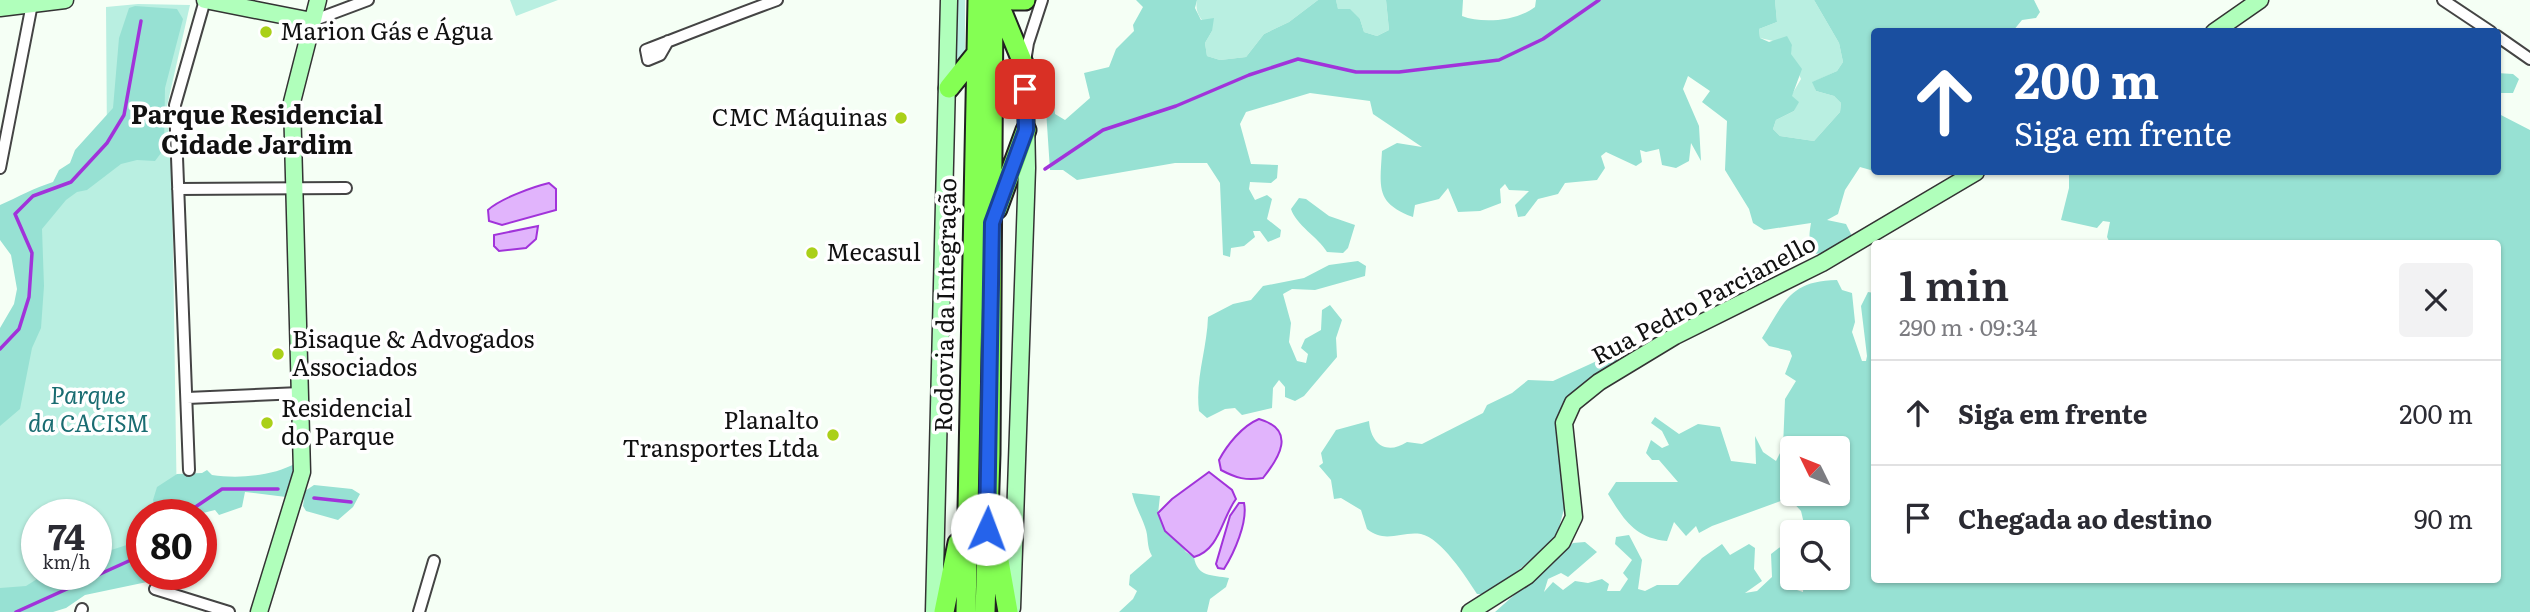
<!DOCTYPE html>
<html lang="pt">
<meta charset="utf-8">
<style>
body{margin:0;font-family:Literata,serif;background:#f2f2f3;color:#2b2b33;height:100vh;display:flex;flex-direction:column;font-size:26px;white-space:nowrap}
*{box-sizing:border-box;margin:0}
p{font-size:23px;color:#7c7c81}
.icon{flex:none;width:38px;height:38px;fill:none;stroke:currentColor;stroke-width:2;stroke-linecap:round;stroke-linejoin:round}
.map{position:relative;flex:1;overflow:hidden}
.details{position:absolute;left:1871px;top:240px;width:630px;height:343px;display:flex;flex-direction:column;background:#fff;border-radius:7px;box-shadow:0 2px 5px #0004}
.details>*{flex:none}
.banner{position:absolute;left:1871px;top:28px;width:630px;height:147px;border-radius:7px;box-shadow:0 2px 5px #0004;background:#1a4fa0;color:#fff;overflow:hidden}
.needle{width:46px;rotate:313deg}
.tools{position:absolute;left:1780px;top:436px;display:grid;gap:14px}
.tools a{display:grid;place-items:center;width:70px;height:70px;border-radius:7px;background:#fff;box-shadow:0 2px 5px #0004;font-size:35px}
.speed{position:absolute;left:21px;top:499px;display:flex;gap:14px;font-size:35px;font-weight:700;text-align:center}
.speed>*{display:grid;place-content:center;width:91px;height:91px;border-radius:50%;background:#fff;box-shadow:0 2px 5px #0004;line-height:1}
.speed small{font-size:18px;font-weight:400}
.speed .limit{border:10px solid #d22;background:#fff;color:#111}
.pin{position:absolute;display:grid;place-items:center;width:60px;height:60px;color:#fff;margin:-30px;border-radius:14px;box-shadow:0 4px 10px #0006}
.me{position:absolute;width:77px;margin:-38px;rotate:2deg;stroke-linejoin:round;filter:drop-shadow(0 0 5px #0008)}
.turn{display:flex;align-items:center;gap:24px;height:147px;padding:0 28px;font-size:32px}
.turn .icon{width:91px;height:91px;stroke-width:2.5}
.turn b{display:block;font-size:49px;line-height:60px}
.round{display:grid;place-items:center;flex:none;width:74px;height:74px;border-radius:7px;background:#f2f2f3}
.head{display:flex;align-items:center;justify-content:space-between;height:119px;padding:0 28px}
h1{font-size:42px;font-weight:600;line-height:52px}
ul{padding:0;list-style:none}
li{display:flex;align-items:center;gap:21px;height:105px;padding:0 28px;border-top:2px solid #e1e1e2}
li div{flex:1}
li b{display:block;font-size:26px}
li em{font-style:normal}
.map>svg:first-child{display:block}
.green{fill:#b9efe1;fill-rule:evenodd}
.forest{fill:#97e1d3;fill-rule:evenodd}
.water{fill:#e1b4fc;stroke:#a133da;stroke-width:2}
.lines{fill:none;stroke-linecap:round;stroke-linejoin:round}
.stream{stroke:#a133da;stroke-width:3.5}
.street-casing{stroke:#444;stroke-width:14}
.secondary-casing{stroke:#333;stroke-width:19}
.highway-casing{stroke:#222;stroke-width:23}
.street{stroke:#fff;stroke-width:10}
.secondary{stroke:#b0ffbb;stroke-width:16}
.highway{stroke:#84ff53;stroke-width:19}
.route-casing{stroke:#184099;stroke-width:18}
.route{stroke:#2563eb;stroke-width:12}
.poi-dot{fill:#aad019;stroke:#fff;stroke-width:2.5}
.labels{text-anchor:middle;stroke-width:7;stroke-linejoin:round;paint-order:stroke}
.poi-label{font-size:24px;fill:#111;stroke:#fff;text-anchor:start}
.street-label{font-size:24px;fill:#111;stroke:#fff}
.park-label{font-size:24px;font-style:italic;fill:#196c71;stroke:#fff}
.neighbourhood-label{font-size:26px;font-weight:bold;fill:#111;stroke:#fff}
</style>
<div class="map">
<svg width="2530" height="612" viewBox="0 0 2530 612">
<rect width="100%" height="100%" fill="#f5fff5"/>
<path class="green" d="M 510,0 L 558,0 L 516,16 Z
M 957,0 L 965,0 L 965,55 L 956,69 Z
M 1197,0 L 1318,0 L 1289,22 L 1264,34 L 1246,57 L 1220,60 L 1207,56 L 1205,43 L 1212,31 C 1203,22 1194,14 1197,0 Z
M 1336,0 L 1386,0 L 1389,30 L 1377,36 L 1364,32 L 1360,19 L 1338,10 Z
M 1775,0 L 1814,0 L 1839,43 L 1843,62 L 1837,71 L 1813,82 L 1816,91 L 1834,96 L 1841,103 L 1840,112 L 1814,141 L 1780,136 L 1773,129 L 1776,120 L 1794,111 L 1798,102 L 1791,96 L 1801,79 L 1790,54 L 1792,45 L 1760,38 L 1759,29 L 1777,22 Z
M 138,4 L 190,5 L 167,106 L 172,181 L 177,514 L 142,514 L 142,555 L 85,582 L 0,612 L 0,349 L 19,329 L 15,214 L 71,182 L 107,143 L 106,7 ZM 37,514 L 96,514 L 96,574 L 37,574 Z"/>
<path class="forest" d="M 1136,0 L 1197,0 L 1195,8 L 1201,20 L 1214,18 L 1212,31 L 1205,43 L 1207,56 L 1220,60 L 1246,57 L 1264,34 L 1289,22 L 1318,0 L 1336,0 L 1338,9 L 1350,9 L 1360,19 L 1364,32 L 1377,36 L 1389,30 L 1386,0 L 1463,0 L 1462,16 C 1482,24 1517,21 1535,7 L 1536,0 L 1775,0 L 1777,22 L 1759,29 L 1760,38 L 1769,42 L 1787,36 L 1792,45 L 1791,54 L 1802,69 L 1792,96 L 1799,102 L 1794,111 L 1776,120 L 1773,129 L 1780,136 L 1814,141 L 1840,112 L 1841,103 L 1834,96 L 1816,91 L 1812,82 L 1837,71 L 1843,62 L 1839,43 L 1814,0 L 2034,0 L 2040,12 L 2036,18 L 2022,20 L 2013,31 L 1874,32 L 1874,171 L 1860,167 L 1845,190 L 1838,214 L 1827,220 L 1846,224 L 1852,236 L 1829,252 L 1815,254 C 1808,243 1809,235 1811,223 L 1764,230 L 1753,223 L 1749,209 L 1725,170 L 1727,121 L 1702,102 L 1710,91 L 1688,76 L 1683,89 L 1699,126 L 1701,161 L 1691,143 L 1689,161 L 1676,168 L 1662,165 L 1659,149 L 1646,152 L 1640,150 L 1642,162 L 1636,166 L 1606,152 L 1601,156 L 1605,168 L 1597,180 L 1565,183 L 1558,194 L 1538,199 L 1525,216 L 1518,217 L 1515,205 L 1529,191 L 1509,190 L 1505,184 L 1500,189 L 1501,203 L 1480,211 L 1458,212 L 1448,188 L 1439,199 L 1415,205 L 1413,217 C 1375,203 1380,187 1382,151 L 1397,143 L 1422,147 L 1373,114 L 1370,101 L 1310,93 L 1246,112 L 1240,124 L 1251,164 L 1278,165 L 1277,178 L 1271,183 L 1250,182 L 1249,189 L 1255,200 L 1267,195 L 1272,199 L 1267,219 L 1281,230 L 1280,237 L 1268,242 L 1260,231 L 1253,231 L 1255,237 L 1244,246 L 1231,248 L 1230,257 L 1223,255 L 1220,183 L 1207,163 L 1175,163 L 1077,180 L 1063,170 L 1050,170 L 1045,95 L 1052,80 L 1055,114 L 1065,120 L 1090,98 L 1084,73 L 1109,67 L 1116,49 L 1134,31 L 1133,25 L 1143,7 Z
M 135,6 L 177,9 L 183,19 L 165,88 L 164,149 L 155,161 L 137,160 L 121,164 L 87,190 L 77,192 L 66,200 L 42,229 L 44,286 L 41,328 L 32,348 L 20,409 L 0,426 L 0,328 L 14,304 L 17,289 L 11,255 L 0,240 L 0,205 C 18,197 34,188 53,182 L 59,170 L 70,163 L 75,150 L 113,108 L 119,38 L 129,8 Z
M 2497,73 L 2513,74 L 2519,79 L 2513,93 L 2497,93 Z
M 2497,113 L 2530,130 L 2530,612 L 1495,612 L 1573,543 L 1585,542 L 1597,552 L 1568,577 L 1561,573 L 1548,579 L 1544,592 L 1553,582 L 1563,590 L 1575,581 L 1588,583 L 1602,579 L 1609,584 L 1607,591 L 1620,591 L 1628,579 L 1623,573 L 1632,560 L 1615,544 L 1616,537 L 1629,535 L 1642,560 L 1638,589 L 1645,591 L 1657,585 L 1678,585 L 1702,558 L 1722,544 L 1730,555 L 1749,544 L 1755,548 L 1754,569 L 1762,581 L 1745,593 L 1757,591 L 1772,577 L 1771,554 L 1788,541 L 1792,544 L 1794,589 L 1803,592 L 1804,578 L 1838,578 L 1838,545 L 1846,549 C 1846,527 1822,529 1806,532 L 1801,511 L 1789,498 L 1712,526 L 1699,533 L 1696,526 L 1686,536 L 1674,522 L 1667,541 C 1635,538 1624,520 1608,494 L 1616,482 L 1678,482 L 1659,460 L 1652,460 L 1646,453 L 1651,440 L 1662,448 L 1669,445 L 1662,431 L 1651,423 L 1655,417 L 1679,434 L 1698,424 L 1720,427 L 1731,461 L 1756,464 L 1755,436 L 1763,452 L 1776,461 L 1783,447 L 1785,399 L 1796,381 L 1785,374 L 1792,356 L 1790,351 L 1769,346 L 1762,338 C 1785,301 1790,281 1837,280 L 1842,290 L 1852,293 L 1855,322 L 1852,332 L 1862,361 L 1866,361 L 1867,356 L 1861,306 L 1868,292 L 1874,293 L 1874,579 L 2497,579 L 2497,243 L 2110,243 L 2107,237 L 2110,222 L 2103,221 L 2097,228 L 2061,220 L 2069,188 L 2069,172 L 2497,172 ZM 1792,448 L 1838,448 L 1838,494 L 1792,494 Z
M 1299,198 L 1306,199 L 1329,216 L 1355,225 L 1348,248 L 1343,253 L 1327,252 C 1318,237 1296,225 1291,209 Z
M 1358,261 L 1366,266 L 1365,276 L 1315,290 L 1292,289 L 1283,294 L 1291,323 L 1289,342 L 1297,361 L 1306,363 L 1308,354 L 1301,348 L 1305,339 L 1321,330 L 1322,310 L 1330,305 L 1342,320 L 1336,338 L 1337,357 L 1304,396 L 1295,401 L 1285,397 L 1285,387 L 1279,380 L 1273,388 L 1272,408 L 1242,415 L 1235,408 L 1225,409 L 1207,418 L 1199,411 C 1195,379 1207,349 1208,317 L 1233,304 L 1251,300 L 1263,286 L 1304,278 L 1329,265 Z
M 1610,355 L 1618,360 L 1567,398 L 1559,422 L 1567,498 L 1556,539 L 1509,578 L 1482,594 L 1477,594 C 1466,577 1441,538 1421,534 C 1401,531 1385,544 1367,529 L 1361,510 L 1341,498 L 1334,499 L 1331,480 L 1319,466 L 1323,463 L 1321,453 L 1336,430 L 1369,421 C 1371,445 1387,455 1407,442 L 1422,444 L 1483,413 L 1487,405 L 1512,393 L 1528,380 L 1553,381 Z
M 296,463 L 297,469 L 286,497 L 245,492 L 242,507 L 219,515 L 215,510 L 199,514 L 157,514 L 153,500 L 157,487 L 177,474 L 202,473 L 207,470 L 212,475 C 239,479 273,476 296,463 Z
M 314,485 L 352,489 L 360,494 L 353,507 L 338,520 L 306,511 L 303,506 L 305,491 Z
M 1132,493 L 1160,496 L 1158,514 L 1186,552 L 1194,557 C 1197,577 1212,575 1229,578 L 1226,587 L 1210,599 L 1207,612 L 1119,612 L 1133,599 L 1137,591 L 1129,585 L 1130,575 L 1152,556 C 1146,546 1149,537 1145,527 C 1141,515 1135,506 1132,493 Z
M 142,540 L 142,574 L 159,574 L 147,582 L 85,595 L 66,608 L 53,612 L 0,612 L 0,588 L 26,586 L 45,574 L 96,574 L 96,555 Z"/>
<path class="water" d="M 549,183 L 556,189 L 556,210 L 502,225 L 489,221 L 488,210 C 500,199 532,187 549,183 Z
M 538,226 L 536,239 L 526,248 L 499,251 L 494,246 L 494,235 Z
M 1259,419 C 1297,430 1279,458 1263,478 C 1246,481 1236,478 1221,470 L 1219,460 C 1227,445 1242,426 1259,419 Z
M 1209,472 L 1232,490 L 1236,499 C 1222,517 1220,550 1194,557 L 1165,531 L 1158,513 L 1172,499 Z
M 1239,503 L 1244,503 C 1248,522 1234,553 1224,569 L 1218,568 L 1216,564 L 1230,516 Z"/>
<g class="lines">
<path class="stream" d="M 1045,169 L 1103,130 L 1176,106 L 1249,75 L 1298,59 L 1356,72 L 1399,72 L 1499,60 L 1543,39 L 1599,0
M 0,349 L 19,329 L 29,297 L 32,253 L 15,214 L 33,196 L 71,182 L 107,143 L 124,115 L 141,21
M 314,498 L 351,502
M 185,514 L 222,489 L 278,489
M 16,612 L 142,555"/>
<g class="street-casing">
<path id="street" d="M 2443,0 L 2491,32
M 312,21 L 368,0
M 2497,36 L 2530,59
M 668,41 L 660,55 L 648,60 L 646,50 C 690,33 733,16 777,0
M 1025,62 L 1028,43 L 1042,0
M 0,168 L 32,4
M 178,189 L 346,188
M 187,398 L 300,393
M 189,470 L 175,105 L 205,0
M 155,589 L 229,612
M 81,612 L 82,609
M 419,612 L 434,561"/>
</g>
<g class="secondary-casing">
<path id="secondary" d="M 205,0 L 312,21
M 0,8 L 65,0
M 2214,32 L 2260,0
M 1012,608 L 1027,168 L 1025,68
M 259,612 L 302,472 L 292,102 L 318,0
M 934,612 L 949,0
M 1470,612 L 1527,576 L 1562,542 L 1574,517 L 1564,423 L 1573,403 L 1599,382 L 1675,336 L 1822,263 L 1976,172"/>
</g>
<g class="highway-casing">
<path id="highway" d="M 997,0 L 1025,68
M 1013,0 L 1025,0
M 949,88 L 978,52
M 997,209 L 1026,130
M 996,544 L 1008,612
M 944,612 L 958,543
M 966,612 L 978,0
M 985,612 L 990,454 L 993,0"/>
</g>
<use href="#street" class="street"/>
<use href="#secondary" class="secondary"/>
<use href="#highway" class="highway"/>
</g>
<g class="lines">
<g class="route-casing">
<path id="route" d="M 987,529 L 992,223 L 1026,130 L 1025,89"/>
</g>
<use href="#route" class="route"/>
</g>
<g class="poi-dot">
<circle cx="266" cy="32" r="7"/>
<circle cx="901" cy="118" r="7"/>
<circle cx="812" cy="253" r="7"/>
<circle cx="278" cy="354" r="7"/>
<circle cx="267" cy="423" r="7"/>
<circle cx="833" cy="435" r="7"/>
</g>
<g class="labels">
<g class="poi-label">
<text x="280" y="40">Marion Gás e Água</text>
<text x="887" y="126" text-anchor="end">CMC Máquinas</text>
<text x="826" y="261">Mecasul</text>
<text x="292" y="348">Bisaque &amp; Advogados<tspan x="292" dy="28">Associados</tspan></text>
<text x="281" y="417">Residencial<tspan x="281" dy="28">do Parque</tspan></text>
<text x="819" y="429" text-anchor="end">Planalto<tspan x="819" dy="28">Transportes Ltda</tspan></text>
</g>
<g class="street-label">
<text transform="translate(1704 300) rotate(-28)" y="8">Rua Pedro Parcianello</text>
<text transform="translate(946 305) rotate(-89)" y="8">Rodovia da Integração</text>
</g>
<g class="park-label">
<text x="88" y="404">Parque<tspan x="88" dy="28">da CACISM</tspan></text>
</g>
<g class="neighbourhood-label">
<text x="257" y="124">Parque Residencial<tspan x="257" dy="30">Cidade Jardim</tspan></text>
</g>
</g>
</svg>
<div class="tools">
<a><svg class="needle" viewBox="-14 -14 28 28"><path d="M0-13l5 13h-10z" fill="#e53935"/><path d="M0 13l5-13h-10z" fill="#7c7c81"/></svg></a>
<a><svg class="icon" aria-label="search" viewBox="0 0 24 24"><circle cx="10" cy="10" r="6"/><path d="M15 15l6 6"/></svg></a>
</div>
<div class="speed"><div>74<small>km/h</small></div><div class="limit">80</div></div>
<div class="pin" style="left:1025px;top:89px;background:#d93025"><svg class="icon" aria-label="arrive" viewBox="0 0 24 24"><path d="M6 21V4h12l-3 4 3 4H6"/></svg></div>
<svg class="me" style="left:987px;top:529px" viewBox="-20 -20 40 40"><circle r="19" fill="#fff"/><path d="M0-13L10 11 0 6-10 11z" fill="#2563eb"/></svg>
<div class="banner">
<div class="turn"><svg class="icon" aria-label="ahead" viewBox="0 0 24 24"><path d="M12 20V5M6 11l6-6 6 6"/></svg><div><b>200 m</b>Siga em frente</div></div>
</div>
<section class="details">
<div class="head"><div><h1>1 min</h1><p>290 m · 09:34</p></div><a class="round"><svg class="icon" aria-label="close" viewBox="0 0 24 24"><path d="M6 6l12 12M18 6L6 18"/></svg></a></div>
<ul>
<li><svg class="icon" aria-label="ahead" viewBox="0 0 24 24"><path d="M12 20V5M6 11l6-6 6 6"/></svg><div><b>Siga em frente</b></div><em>200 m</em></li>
<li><svg class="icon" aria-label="arrive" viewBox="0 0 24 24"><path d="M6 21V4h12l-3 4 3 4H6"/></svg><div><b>Chegada ao destino</b></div><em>90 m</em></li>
</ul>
</section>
</div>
